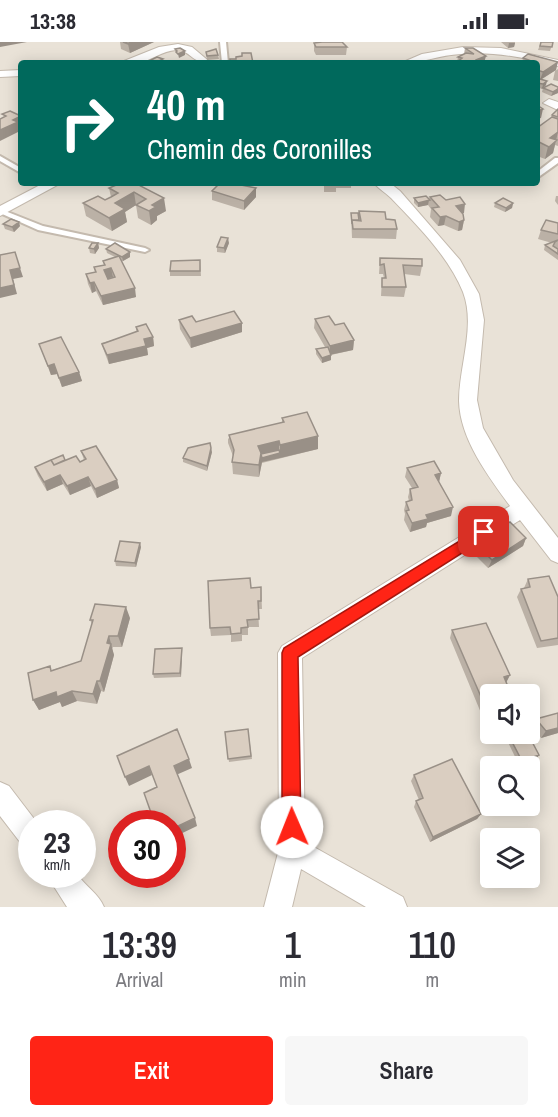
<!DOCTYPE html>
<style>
body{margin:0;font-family:"Archivo Narrow",sans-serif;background:#f7f7f7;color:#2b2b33;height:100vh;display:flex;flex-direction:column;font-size:22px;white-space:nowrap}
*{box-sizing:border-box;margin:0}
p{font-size:20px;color:#7c7c81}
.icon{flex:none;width:33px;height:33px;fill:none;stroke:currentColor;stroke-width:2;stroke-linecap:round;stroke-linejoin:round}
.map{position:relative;height:865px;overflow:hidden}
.details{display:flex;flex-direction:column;background:#fff;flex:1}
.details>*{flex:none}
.banner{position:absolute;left:18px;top:18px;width:522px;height:126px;border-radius:6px;box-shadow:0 3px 15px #0003;background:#00695c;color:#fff;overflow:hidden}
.tools{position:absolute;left:480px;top:642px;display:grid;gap:12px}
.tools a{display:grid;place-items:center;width:60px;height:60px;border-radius:6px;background:#fff;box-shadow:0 3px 15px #0003;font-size:30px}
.speed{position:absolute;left:18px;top:768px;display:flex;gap:12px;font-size:30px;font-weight:700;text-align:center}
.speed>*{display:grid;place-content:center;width:78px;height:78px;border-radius:50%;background:#fff;box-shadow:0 3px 15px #0003;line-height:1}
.speed small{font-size:15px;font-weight:400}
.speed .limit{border:9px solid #d22;background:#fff;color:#111}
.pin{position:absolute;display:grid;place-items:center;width:51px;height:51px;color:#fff;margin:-26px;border-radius:12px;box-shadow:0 3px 9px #0006}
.me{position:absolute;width:66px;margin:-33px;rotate:359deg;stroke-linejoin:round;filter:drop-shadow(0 0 4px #0008)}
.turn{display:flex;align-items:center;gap:21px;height:126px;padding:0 30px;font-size:27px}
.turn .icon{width:78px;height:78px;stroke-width:2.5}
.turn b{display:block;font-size:42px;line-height:51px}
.eta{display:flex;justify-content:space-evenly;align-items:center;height:102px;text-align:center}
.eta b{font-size:36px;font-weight:600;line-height:42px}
.primary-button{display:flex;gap:12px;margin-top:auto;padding:12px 30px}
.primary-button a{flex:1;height:69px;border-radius:6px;background:#ff2416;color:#fff;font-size:24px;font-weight:600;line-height:69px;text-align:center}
.primary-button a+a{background:#f7f7f7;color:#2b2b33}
.status{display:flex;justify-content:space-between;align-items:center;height:42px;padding:0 30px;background:#fff;direction:ltr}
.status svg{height:16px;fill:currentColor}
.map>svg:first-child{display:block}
.residential{fill:#e9e2d7;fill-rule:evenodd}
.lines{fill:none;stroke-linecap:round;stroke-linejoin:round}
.lane-casing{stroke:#c4baae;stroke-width:4}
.street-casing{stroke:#c4baae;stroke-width:2}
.lane{fill:#fff;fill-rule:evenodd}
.street{fill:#fff;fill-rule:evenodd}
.wall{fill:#bbb1a6}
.shaded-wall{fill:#999087}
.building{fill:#dacec1;stroke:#999087;stroke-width:1.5;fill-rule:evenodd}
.route{fill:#ff2416;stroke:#a6170e;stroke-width:1.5}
</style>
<div class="status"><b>13:38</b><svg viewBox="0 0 49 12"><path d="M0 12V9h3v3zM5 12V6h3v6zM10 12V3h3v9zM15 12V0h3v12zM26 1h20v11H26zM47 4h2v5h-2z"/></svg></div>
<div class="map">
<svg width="558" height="865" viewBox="0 0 558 865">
<rect width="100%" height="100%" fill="#f5f0e9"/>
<path class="residential" d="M 0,0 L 558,0 L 558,865 L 0,865 ZM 21,21 L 537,21 L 537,141 L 21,141 ZM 490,652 L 530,652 L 530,692 L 490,692 ZM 490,724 L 530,724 L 530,764 L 490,764 ZM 32,782 L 82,782 L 82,832 L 32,832 ZM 122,782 L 172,782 L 172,832 L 122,832 ZM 490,796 L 530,796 L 530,836 L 490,836 Z"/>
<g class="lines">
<g class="lane-casing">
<path id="lane" d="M 220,0 L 226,0 L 228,21 L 222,21 Z
M 0,114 L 21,126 L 21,131 L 0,119 Z
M 555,116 L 558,116 L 558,121 L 537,136 L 537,130 Z
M 0,167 L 43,184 L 145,206 L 149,208 L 145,210 L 38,188 L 0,171 Z"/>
</g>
<g class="street-casing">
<path id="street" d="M 178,2 L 192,5 L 211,21 C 190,21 191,8 176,8 C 162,9 152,18 139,21 C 133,22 126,21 119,21 L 159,5 Z
M 463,5 L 501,6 L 558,18 L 558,24 C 526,16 494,9 461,12 C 440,13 422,21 401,21 L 422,12 Z
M 21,28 L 21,34 L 0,35 L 0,29 Z
M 549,57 L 558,60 L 558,68 L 543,61 Z
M 44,141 L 61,141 L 0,174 L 0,164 Z
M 374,141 L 390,141 L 400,149 L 460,218 L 479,252 L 484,278 L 477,358 L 483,386 L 513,438 L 558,496 L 558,521 L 551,518 L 520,478 L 302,616 L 305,800 L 403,855 L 407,865 L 366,865 L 301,827 L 292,865 L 264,865 L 279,807 L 278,611 L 282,604 L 510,464 C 488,434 460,397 459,359 C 459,324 476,284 463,250 C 449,215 417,183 391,156 C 386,151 379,147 374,141 Z
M 0,740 L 9,744 L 38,782 L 32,782 L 32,808 L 23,804 L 0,774 Z
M 46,832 L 77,832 C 86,845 99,852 104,865 L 67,865 Z"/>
</g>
<use href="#lane" class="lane"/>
<use href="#street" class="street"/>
</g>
<path class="wall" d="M 120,0 L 154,0 L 130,11 L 121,7 Z
M 320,0 L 342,0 L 347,5 L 346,13 L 316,13 L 314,9 L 314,1 Z
M 501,0 L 515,0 L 515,1 L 514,5 L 508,6 Z
M 541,0 L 553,0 L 550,9 L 538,8 Z
M 465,6 L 473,6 L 484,21 L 457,20 L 458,15 L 464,12 Z
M 206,10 L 218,13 L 219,17 L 207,18 Z
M 523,16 L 556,28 L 542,37 L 546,43 L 544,45 L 558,45 L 558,51 L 551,54 L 542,50 L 543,46 L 542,47 L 537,45 L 537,39 L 539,38 L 537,37 L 537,21 L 522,21 Z
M 558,27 L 558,39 L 553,38 L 555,29 Z
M 558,67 L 558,104 L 555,103 L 553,111 L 545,117 L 537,114 L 537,86 L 551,76 L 552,73 Z
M 121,141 L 166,169 L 157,174 L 157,178 L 151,183 L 138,176 L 136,163 L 125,170 L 127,180 L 112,189 L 86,174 L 83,161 L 105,158 L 111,155 L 109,146 Z
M 314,141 L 351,141 L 351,146 L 336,146 L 336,150 L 324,150 L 324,142 L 314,142 Z
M 212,149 L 256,155 L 244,168 L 212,158 Z
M 556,154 L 558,154 L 558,163 L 555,159 Z
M 430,155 L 446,158 L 464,171 L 462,171 L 464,178 L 462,188 L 458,189 L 444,183 L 438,184 L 430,175 L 431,167 L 428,163 L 418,165 L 414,161 L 414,156 L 429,157 Z
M 495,161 L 513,161 L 512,166 L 505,170 L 494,165 Z
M 359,169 L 386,177 L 397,187 L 396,197 L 352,196 L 351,171 L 358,174 Z
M 558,181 L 558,218 L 544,208 L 545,203 L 552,201 L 538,197 L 541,188 Z
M 3,182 L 20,184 L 14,190 L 5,187 Z
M 98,201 L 99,206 L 95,212 L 90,211 L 89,206 Z
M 229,201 L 225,211 L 217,210 L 217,205 Z
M 106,207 L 130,210 L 130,215 L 123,219 L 122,219 L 136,255 L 103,263 L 96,249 L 92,251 L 88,242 L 86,232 L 95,230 L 94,225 L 104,223 L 103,219 L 115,215 L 107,211 Z
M 380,216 L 422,224 L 420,234 L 404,232 L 406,245 L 404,255 L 381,254 L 382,236 L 384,236 L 383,232 L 379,232 Z
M 200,218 L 201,234 L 170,234 L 170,229 Z
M 315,277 L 335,283 L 354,298 L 353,308 L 331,313 L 331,318 L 322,321 L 316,312 L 316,307 L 325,305 L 314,286 Z
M 179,278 L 196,280 L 242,281 L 242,290 L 191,306 L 180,287 Z
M 136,285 L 153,295 L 154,304 L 147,306 L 148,313 L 109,322 L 101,301 L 113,298 L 136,290 Z
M 39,302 L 79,330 L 82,339 L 62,345 L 57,332 L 51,333 Z
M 282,376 L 318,407 L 262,421 L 259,435 L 233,432 L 232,420 L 233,414 L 228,401 L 228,397 L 229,396 L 229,393 L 282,381 Z
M 81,409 L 117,438 L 119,446 L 97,456 L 91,444 L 70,453 L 63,442 L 47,449 L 38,434 L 34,425 L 80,420 L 84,418 Z
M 212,410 L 207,429 L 183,420 L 183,416 Z
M 407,426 L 441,431 L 439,440 L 451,474 L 427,481 L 426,485 L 410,490 L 404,478 L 405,472 L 404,468 L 406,460 L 409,459 L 408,455 L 410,447 L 412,446 L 405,435 Z
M 526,496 L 523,504 L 488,526 L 472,510 L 475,501 Z
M 141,505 L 136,525 L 116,524 L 115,519 Z
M 528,537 L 558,555 L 558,603 L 537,606 L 517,555 L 521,547 L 524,546 Z
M 261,545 L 262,567 L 258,567 L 259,585 L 248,585 L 248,593 L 242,593 L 242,599 L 231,600 L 231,593 L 211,594 L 210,586 L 251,546 Z
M 130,576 L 122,605 L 113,605 L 112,607 L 114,613 L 104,650 L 101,649 L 97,662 L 77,659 L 62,665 L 60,660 L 39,668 L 33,658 L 52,628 L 81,619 L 92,582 L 90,578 Z
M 452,588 L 510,633 L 490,669 L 481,671 L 450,596 Z
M 182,610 L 181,635 L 154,636 L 153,632 Z
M 558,671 L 558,691 L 541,696 L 532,684 L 536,677 Z
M 248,687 L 252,717 L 229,720 L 225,690 Z
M 504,692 L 528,692 L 537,716 L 519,723 Z
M 414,733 L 481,772 L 477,777 L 430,800 L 414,765 L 416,759 L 419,758 L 411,739 Z"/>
<path class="shaded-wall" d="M 0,0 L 27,0 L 0,5 Z
M 134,0 L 154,0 L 130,11 L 128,2 Z
M 509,1 L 515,1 L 514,5 L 508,6 Z
M 185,9 L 185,13 L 179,16 L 178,12 Z
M 486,14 L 484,21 L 473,21 L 476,18 Z
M 558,20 L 556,28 L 540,38 L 543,30 Z
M 547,39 L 546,43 L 542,47 L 543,42 Z
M 558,47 L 558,51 L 551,54 L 553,50 Z
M 543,67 L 541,76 L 537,77 L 537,69 Z
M 21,74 L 21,84 L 19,85 L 20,89 L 0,99 L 0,88 L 13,78 Z
M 558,90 L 553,111 L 545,117 L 550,96 Z
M 256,146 L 256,155 L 244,168 L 244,159 Z
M 134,150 L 136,163 L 125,170 L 127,180 L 112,189 L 109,176 L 115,161 Z
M 164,156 L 166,169 L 157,174 L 157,178 L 151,183 L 149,169 L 152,163 Z
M 429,158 L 428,163 L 418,165 L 418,161 Z
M 513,161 L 512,166 L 505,170 L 506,166 Z
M 465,162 L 464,171 L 454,173 L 456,164 Z
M 446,174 L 444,183 L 438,184 L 440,175 Z
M 464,178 L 462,188 L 458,189 L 459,180 Z
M 19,180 L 20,184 L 14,190 L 12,185 Z
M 228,196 L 229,201 L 225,211 L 224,206 Z
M 98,201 L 99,206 L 95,212 L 94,207 Z
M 130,210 L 130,215 L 123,219 L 122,215 Z
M 20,226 L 23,235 L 13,237 L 17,252 L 0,256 L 0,246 L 10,228 Z
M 111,226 L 113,235 L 106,237 L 104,228 Z
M 94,240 L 96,249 L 92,251 L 90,241 Z
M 135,246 L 136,255 L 103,263 L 101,254 Z
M 242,281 L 242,290 L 191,306 L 190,296 Z
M 153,295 L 154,304 L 147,306 L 148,313 L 109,322 L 107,313 L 144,297 Z
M 354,298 L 353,308 L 329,313 L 330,304 Z
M 331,313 L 331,318 L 322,321 L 322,316 Z
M 54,322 L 57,332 L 51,333 L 48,324 Z
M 79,330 L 82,339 L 62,345 L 59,336 Z
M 318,394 L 318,407 L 280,416 L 280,403 Z
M 279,399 L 279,412 L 280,411 L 280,416 L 262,420 L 259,435 L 258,404 Z
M 211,406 L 212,410 L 207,429 L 207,424 Z
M 441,431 L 439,440 L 435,433 Z
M 60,433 L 63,442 L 47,449 L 44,440 Z
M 88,435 L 91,444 L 70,453 L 67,444 Z
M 117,438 L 119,446 L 97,456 L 95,447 Z
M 453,465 L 451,474 L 427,481 L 426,485 L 410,490 L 412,481 L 426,473 Z
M 526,496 L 523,504 L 488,526 L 492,518 Z
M 140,501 L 141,505 L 136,525 L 135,521 Z
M 126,565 L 130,576 L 122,605 L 118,594 Z
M 109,594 L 114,613 L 104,650 L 100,639 L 107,601 Z
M 182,606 L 182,610 L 181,635 L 180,631 Z
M 510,633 L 506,641 L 504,635 Z
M 97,639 L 101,649 L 97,662 L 93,652 Z
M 72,649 L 77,659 L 62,665 L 60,660 L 39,668 L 33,658 L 56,650 Z
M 490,663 L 490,669 L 481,671 L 485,664 Z
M 558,686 L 558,691 L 541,696 L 546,689 Z
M 539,713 L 537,716 L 519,723 L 522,719 Z
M 189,717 L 192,726 L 176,733 L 174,724 Z
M 149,724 L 152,733 L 129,744 L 125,735 Z
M 481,772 L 477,777 L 430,800 L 433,795 Z
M 195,776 L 197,784 L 172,796 L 172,787 Z"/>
<path class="building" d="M 123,0 L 134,0 L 128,2 Z
M 322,0 L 342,0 L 347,5 L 316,5 L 314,1 Z
M 541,0 L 553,0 L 552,5 L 540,4 Z
M 180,6 L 185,9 L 178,12 L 176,10 L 177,9 L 175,7 Z
M 465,6 L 473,6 L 486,14 L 476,18 L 473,21 L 456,21 L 462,16 L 458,15 L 466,11 L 474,12 Z
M 216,7 L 218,13 L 207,14 L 206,10 Z
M 242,11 L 251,11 L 253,21 L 230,21 L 230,17 L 236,17 L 236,15 L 242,14 Z
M 528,12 L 558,20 L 543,30 L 537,28 L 537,21 L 523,16 Z
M 157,15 L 163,17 L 155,21 L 145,21 Z
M 102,19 L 108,21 L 96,21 Z
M 540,37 L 547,39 L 543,42 L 537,41 L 537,39 Z
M 551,42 L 558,45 L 558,47 L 553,50 L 543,46 Z
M 537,63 L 543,67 L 537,69 Z
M 558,67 L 558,75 L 552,73 Z
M 10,69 L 21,74 L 13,78 L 18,80 L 0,88 L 0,77 L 6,74 L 2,72 Z
M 552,75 L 558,77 L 558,90 L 550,96 L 557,98 L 549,105 L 539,100 L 537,102 L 537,86 Z
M 121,141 L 129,141 L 132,143 L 135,141 L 164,156 L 152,163 L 156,165 L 149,169 L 136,163 L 146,157 L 134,150 L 115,161 L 125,167 L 109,176 L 83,161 L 98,154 L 105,158 L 111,155 L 118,151 L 109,146 Z
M 220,141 L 231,141 L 256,146 L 244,159 L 212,149 Z
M 440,153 L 446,158 L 460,155 L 465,162 L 456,164 L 463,172 L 464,178 L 459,180 L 446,174 L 440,175 L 432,166 L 439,165 L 430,155 Z
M 426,154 L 430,158 L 418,161 L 414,156 Z
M 503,156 L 513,161 L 506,166 L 495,161 Z
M 359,169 L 385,170 L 386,177 L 395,178 L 397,187 L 353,187 L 352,178 L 361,179 Z
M 351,171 L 358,171 L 359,178 L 352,178 L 352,182 Z
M 11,177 L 19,180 L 12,185 L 3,182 Z
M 546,178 L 558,181 L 558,192 L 541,188 Z
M 221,195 L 228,196 L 224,206 L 217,205 Z
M 558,198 L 555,200 L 553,204 L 558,207 L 558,212 L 545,203 Z
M 92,201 L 98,201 L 94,207 L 89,206 Z
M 115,201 L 130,210 L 122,215 L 106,207 Z
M 15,210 L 20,226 L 10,228 L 14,243 L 0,246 L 0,213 Z
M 119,214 L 135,246 L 101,254 L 94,240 L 90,241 L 86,232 L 96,230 L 94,225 L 105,223 L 103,219 ZM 111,226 L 115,235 L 108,237 L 104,228 Z
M 380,216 L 422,217 L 422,224 L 403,223 L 406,245 L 382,245 L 382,236 L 386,236 L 384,222 L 380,223 Z
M 200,218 L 200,229 L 170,229 L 171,219 Z
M 234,269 L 242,281 L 190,296 L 179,278 L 192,274 L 196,280 Z
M 329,274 L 335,283 L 344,281 L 354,298 L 330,304 L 315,277 Z
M 146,282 L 153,295 L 144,297 L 146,304 L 107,313 L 102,302 L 138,289 L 136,285 Z
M 61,295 L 79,330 L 59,336 L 54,322 L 48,324 L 39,302 Z
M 328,305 L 331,313 L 322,316 L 316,307 Z
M 307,370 L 318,394 L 280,403 L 279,399 L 258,404 L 261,411 L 259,423 L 232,420 L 234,408 L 229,393 L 284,380 L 282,376 Z
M 210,401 L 211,406 L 207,424 L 183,416 L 188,406 Z
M 96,404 L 117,438 L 95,447 L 88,435 L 67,444 L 60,433 L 44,440 L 35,425 L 51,418 L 54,423 L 76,414 L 80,420 L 86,417 L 81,409 Z
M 279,408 L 280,411 L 262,416 L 261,412 Z
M 63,413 L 65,418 L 54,423 L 51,418 Z
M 434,419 L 441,431 L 435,433 L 453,465 L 426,473 L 428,477 L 412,481 L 406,469 L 409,468 L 406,460 L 412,458 L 410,447 L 418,445 L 407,426 Z
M 510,480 L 526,496 L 492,518 L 475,501 Z
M 120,499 L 140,501 L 135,521 L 115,519 Z
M 549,534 L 558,555 L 558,596 L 541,599 L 521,547 L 530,545 L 528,537 Z
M 250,536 L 251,546 L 261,545 L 261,559 L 258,559 L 259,577 L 247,578 L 248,585 L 241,586 L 241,591 L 231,592 L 230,585 L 210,586 L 208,539 Z
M 95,562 L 126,565 L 118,594 L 109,594 L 107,601 L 111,602 L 100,639 L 97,639 L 93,652 L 72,649 L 57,655 L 56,650 L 33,658 L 28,631 L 50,624 L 51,629 L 81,619 L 93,578 L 90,578 Z
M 486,581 L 510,633 L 504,635 L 511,652 L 490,652 L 490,663 L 485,664 L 452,588 Z
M 182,606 L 180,631 L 153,632 L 155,607 Z
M 558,671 L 558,686 L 546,689 L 536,677 Z
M 177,687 L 189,717 L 174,724 L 195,776 L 172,787 L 172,782 L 155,782 L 144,751 L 157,745 L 149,724 L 125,735 L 117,714 Z
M 248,687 L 251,714 L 228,717 L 225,690 Z
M 508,692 L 528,692 L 539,713 L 522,719 Z
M 452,717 L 481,772 L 433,795 L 416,759 L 423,756 L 414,733 Z"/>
<path class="route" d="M 484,484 L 489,486 L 491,490 L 489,494 L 298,615 L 301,785 L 298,792 L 292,795 L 285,792 L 282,785 L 282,611 L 284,606 Z"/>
</svg>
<div class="tools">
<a><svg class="icon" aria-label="sound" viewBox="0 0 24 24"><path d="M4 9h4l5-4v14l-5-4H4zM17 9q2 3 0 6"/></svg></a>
<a><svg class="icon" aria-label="search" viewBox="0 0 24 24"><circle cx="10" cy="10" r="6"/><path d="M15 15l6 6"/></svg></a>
<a><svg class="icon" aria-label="layers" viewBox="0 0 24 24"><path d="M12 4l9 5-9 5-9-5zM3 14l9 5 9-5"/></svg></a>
</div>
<div class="speed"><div>23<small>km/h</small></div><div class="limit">30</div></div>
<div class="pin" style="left:484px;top:490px;background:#d93025"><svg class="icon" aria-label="arrive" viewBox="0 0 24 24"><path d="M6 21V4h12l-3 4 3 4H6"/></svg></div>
<svg class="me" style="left:292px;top:785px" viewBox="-20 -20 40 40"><circle r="19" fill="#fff"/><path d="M0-13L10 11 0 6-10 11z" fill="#ff2416"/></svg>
<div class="banner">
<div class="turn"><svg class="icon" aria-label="right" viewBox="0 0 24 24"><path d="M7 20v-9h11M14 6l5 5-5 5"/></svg><div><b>40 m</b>Chemin des Coronilles</div></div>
</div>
</div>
<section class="details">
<div class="eta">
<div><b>13:39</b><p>Arrival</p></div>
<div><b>1</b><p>min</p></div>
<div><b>110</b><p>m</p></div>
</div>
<div class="primary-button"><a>Exit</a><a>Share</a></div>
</section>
